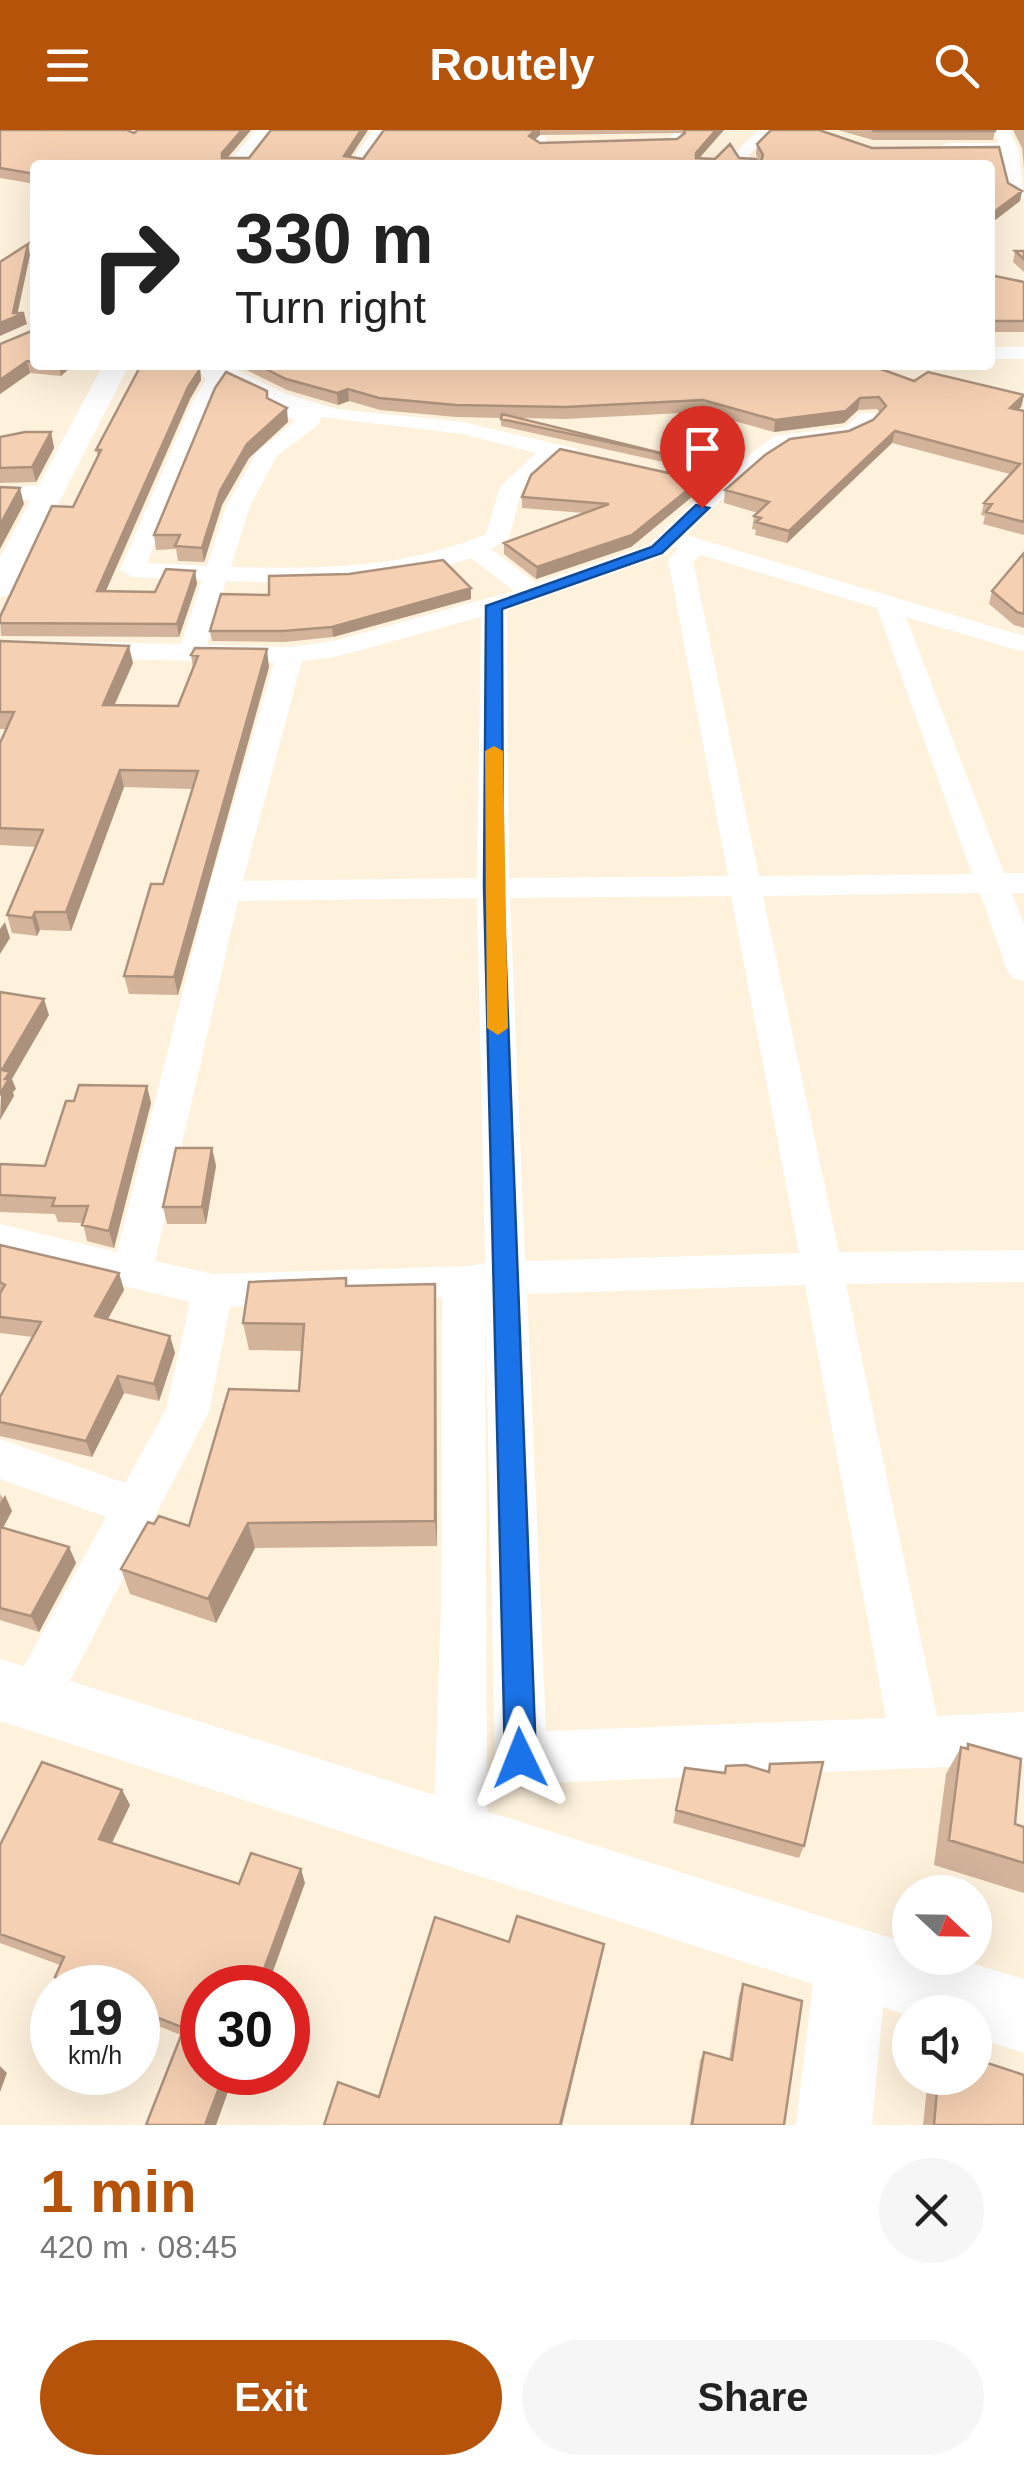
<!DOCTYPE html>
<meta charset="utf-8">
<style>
body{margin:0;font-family:Arial,sans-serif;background:#f6f6f6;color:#222;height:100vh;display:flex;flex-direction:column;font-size:38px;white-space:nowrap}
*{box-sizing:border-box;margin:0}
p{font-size:32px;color:#767676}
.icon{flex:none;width:55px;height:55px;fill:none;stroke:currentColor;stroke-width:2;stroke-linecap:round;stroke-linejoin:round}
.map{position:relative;height:1995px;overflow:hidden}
.panel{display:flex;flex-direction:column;background:#fff;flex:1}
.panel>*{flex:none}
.guide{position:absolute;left:30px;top:30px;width:965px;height:210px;border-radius:10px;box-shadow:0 10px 40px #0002;background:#fff;color:#222;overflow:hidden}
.needle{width:65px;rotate:112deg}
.fabs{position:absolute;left:892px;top:1745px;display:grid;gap:20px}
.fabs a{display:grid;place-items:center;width:100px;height:100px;border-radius:50%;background:#fff;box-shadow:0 10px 40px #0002;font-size:50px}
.speed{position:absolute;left:30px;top:1835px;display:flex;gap:20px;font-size:50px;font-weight:700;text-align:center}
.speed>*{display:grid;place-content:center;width:130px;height:130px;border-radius:50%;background:#fff;box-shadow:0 10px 40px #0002;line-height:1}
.speed small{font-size:25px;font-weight:400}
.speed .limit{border:15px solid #d22;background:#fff;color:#111}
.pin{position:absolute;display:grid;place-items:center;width:85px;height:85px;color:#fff;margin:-102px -42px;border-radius:50% 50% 50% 0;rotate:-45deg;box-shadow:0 0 10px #0007}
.pin .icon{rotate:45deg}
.me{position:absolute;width:110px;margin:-55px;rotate:358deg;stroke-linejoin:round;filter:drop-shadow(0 0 8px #0008)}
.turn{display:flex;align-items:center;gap:35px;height:210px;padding:0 40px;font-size:45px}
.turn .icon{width:130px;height:130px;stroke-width:2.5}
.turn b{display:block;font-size:70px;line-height:85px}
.round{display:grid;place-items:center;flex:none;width:105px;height:105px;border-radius:52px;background:#f6f6f6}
.summary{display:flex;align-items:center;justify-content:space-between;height:170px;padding:0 40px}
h1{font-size:60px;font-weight:800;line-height:75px;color:#b45309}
.primary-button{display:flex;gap:20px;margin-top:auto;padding:20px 40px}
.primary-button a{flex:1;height:115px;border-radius:60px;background:#b45309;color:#fff;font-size:40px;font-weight:800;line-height:115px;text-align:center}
.primary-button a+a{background:#f6f6f6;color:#222}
header{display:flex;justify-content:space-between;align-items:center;height:130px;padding:0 40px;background:#b45309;color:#fff;font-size:45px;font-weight:800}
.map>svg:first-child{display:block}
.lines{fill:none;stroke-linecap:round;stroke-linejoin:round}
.minor{fill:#fff;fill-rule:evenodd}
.tertiary{fill:#fff;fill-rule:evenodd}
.wall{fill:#d3b39a;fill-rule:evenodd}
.shaded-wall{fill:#ac927d}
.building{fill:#f5d0b3;stroke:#ac927d;stroke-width:2.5}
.route{fill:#1a73e8;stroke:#114b97;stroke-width:2.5}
.slow{fill:#f59e0b}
</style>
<header><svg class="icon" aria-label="menu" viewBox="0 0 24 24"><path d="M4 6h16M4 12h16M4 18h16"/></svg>Routely<svg class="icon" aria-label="search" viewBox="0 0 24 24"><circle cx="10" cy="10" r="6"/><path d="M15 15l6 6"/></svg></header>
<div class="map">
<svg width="1024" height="1995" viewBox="0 0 1024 1995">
<rect width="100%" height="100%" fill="#fef2dd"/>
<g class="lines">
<path class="minor" d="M 373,0 L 387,0 L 364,35 L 348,35 Z
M 527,0 L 541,0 L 548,14 L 529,35 L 512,35 L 532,13 Z
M 677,0 L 692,0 L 662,35 L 645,35 Z
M 759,0 L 775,0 L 749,25 L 758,35 L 741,35 L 732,25 Z
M 995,0 L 1009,0 L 1018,18 L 1024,69 L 1010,62 L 1000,23 L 947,23 L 939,18 L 947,13 L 998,13 Z
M 990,217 L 1024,217 L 1024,229 L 990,229 Z
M 194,235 L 229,236 L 286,264 L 337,279 L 463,292 L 577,319 L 580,324 L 577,329 L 557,328 L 522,359 L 509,408 L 491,419 L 536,453 L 648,415 L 716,351 L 774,306 L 846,297 L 861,283 L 877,283 L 880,288 C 850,325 821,301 787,318 C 755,333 712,380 686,405 L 1024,506 L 1024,522 L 906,487 L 1004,743 L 1024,743 L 1024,763 L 1012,763 L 1024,795 L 1024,851 L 1012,848 L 1007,840 L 980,763 L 763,766 L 839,1122 L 1024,1120 L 1024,1152 L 846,1154 L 937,1586 L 1024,1582 L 1024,1634 L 521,1654 L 503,1646 L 495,1628 L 485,1165 L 487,1707 L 479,1726 L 460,1734 L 441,1726 L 433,1707 L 441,1478 L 442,1167 L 230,1177 L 209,1282 L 51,1588 L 33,1595 L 15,1588 L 8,1570 L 15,1552 L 106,1387 L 0,1349 L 0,1309 L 125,1353 L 166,1279 L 190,1172 L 0,1126 L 0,1094 L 117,1122 L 208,761 L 274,533 L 0,526 L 0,510 L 181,514 L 202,450 L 132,447 L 120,440 L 193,270 L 206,250 ZM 226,250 L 274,273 L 270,278 L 295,291 L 257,322 L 226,376 L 207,436 L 147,433 L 213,270 ZM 321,287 L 463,304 L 536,323 L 500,357 L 486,404 C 404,439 319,439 231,437 L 250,376 L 277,326 L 319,294 ZM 674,417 L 679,418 L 668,429 L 728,746 L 509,748 L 507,480 L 666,425 ZM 701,425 L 877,478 L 972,744 L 759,746 L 693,431 ZM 471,428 L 514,461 L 334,511 L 290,517 L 207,515 L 226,451 C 308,454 393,456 471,428 ZM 481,487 L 477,748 L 243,751 L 302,531 L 335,527 ZM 731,766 L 799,1123 L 525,1131 L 510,768 ZM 477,768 L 485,1133 L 471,1136 L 213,1144 L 155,1131 L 238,771 ZM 805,1155 L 886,1588 L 546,1601 L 527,1164 Z
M 0,356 L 50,356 L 62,363 L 50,370 L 0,370 Z"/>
<path class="tertiary" d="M 256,0 L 275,0 L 247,35 L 226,35 Z
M 103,235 L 129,235 L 16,457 L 11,464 L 0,467 L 0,427 Z
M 0,1529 L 910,1814 L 910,1828 L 954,1828 L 1024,1849 L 1024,1923 L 975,1907 L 975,1882 L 910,1882 L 910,1886 L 883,1877 L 872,1995 L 796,1995 L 813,1854 L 0,1591 Z"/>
</g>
<path class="wall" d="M 0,0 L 128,0 L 134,3 L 138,0 L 251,0 L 227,28 L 249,28 L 271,0 L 368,0 L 350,27 L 363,29 L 384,0 L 724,0 L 699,28 L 715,29 L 730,14 L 739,28 L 756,29 L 760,35 L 756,24 L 757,14 L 771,0 L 819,0 L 872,18 L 999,17 L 1008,53 L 1022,61 L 1020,71 L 990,94 L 990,35 L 35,35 L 35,54 L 0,48 ZM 681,3 L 682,6 L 677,9 L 540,13 L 535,10 L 540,5 Z
M 838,0 L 995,0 L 995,1 L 993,10 L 873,10 Z
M 1013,0 L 1024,0 L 1024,38 L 1022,18 Z
M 1015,121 L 1024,121 L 1024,142 L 1013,132 Z
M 990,145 L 1024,152 L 1024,202 L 990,202 Z
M 35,195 L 35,235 L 73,235 L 61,246 L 30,243 L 0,264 L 0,214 L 34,200 Z
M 236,235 L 870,235 L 914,251 L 1024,265 L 1021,277 L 1018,280 L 1024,281 L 1024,405 L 983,394 L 985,386 L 981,385 L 984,373 L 1010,344 L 892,313 L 787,413 L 755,405 L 756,400 L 752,399 L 754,386 L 758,383 L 724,373 L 725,360 L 873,290 L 880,283 L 877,279 L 858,280 L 844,293 L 774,302 L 702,282 L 565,289 L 517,288 L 669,325 L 668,333 L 501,296 L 501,288 L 456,287 L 380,280 L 349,271 L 338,275 L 287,260 Z
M 200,239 L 201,250 L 190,269 L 106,461 L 155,462 L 195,441 L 197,454 L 179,507 L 1,506 L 0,487 L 73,377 L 98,327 L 96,320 Z
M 267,268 L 288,292 L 249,328 L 222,375 L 204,432 L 178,431 L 176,419 L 156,420 L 154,405 Z
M 51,302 L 54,318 L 36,352 L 0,353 L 0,307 Z
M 699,361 L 631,417 L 536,449 L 504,424 L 504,413 L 584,383 L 522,378 L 522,367 Z
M 1024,423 L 1024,498 L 1014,495 L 989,474 L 992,461 Z
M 471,458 L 471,469 L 333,507 L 285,512 L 212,511 L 210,501 L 269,465 Z
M 0,511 L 133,533 L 114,575 L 178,576 L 193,538 L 191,525 L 269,537 L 178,865 L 129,864 L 124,846 L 163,754 L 192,659 L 124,657 L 71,801 L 40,800 L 37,806 L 12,803 L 7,785 L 36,717 L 0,715 L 0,613 L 6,599 L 0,599 Z
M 147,956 L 151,973 L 114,1118 L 87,1111 L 83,1093 L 58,1092 L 55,1084 L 0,1082 L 0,1034 L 45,1036 L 74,971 Z
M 212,1018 L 216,1036 L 206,1094 L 167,1094 L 163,1077 Z
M 0,1115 L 119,1143 L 124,1160 L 108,1189 L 170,1206 L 175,1223 L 159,1271 L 124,1263 L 92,1327 L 0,1306 L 0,1267 L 33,1207 L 0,1203 Z
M 435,1154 L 436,1181 L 437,1416 L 255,1418 L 216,1493 L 130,1464 L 121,1439 L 154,1394 L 189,1396 L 299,1261 L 302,1221 L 249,1220 L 243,1193 L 347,1156 Z
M 0,1364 L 12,1381 L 3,1398 L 69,1417 L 76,1433 L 39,1502 L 0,1490 Z
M 968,1614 L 1015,1694 L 1024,1697 L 1024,1763 L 934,1735 L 946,1644 L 961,1617 L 965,1619 Z
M 770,1634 L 804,1716 L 799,1728 L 673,1693 L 685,1638 L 724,1643 L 768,1642 Z
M 122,1660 L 130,1675 L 112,1713 L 239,1754 L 305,1753 L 202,1942 L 235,1942 L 216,1995 L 181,1905 L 138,1888 L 138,1858 L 63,1858 L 55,1847 L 60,1835 L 0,1813 L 0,1715 Z
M 743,1854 L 784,1995 L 690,1995 L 700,1931 L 704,1922 L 729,1930 L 739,1865 Z
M 928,1948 L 975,1948 L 1024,1995 L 923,1995 Z"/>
<path class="shaded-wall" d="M 242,0 L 251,0 L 223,33 L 222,23 Z
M 361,0 L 368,0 L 345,35 L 344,26 Z
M 535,0 L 540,0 L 540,5 L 528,15 L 529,6 Z
M 716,0 L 724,0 L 695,33 L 696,23 Z
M 1022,61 L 1020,71 L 990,94 L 990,85 Z
M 28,114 L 30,125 L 17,186 L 24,183 L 27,194 L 0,206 L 0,193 L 13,183 Z
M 27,231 L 30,243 L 0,264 L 0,250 Z
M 59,235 L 73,235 L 61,246 Z
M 200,239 L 201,250 L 190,269 L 100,474 L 97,461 L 188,257 Z
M 348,259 L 349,271 L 338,275 L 337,263 Z
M 1024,265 L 1021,277 L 1007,290 L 1010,278 Z
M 860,268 L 858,280 L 844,293 L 774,302 L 775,290 Z
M 287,278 L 288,292 L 249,328 L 222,375 L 204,432 L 202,418 L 220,361 L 247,314 Z
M 895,301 L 892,313 L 787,413 L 789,401 Z
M 51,302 L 54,318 L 36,352 L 32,337 Z
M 700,350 L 699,361 L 631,417 L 536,449 L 537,437 Z
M 20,358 L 24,374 L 0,419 L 0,395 Z
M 195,441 L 197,454 L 179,507 L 177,494 Z
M 471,458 L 471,469 L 333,507 L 332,497 Z
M 129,516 L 133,533 L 107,592 L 103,575 Z
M 267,519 L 269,537 L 178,865 L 174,847 Z
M 120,640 L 124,657 L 71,801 L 66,782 Z
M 35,782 L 40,800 L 37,806 L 32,788 Z
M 5,792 L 10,808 L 0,824 L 0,799 Z
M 44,869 L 49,885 L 12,949 L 16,959 L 13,962 L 14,966 L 0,990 L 2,940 Z
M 147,956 L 151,973 L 114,1118 L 109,1101 Z
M 212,1018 L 216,1036 L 206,1094 L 202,1077 Z
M 119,1143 L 124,1160 L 100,1203 L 95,1186 Z
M 435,1154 L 436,1181 L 437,1416 L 435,1391 Z
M 170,1206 L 175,1223 L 159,1271 L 154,1254 Z
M 118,1246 L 124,1263 L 92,1327 L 86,1311 Z
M 5,1365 L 12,1381 L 0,1403 L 0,1373 Z
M 248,1393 L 255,1418 L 216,1493 L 208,1469 Z
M 69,1417 L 76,1433 L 39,1502 L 31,1486 Z
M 122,1660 L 130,1675 L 107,1723 L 99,1709 Z
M 301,1739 L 305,1753 L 267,1858 L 257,1858 Z
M 604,1814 L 601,1831 L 562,1995 L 560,1995 Z
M 0,1936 L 7,1943 L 0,1962 Z
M 225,1942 L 235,1942 L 216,1995 L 205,1995 Z"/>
<path class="building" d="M 0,0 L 127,0 L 134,3 L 138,0 L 242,0 L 222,23 L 222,28 L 249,28 L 271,0 L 361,0 L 344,26 L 363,29 L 384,0 L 535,0 L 529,6 L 540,13 L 677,9 L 685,3 L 684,0 L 716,0 L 696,23 L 696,28 L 715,29 L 730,14 L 739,28 L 756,29 L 760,35 L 763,25 L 757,14 L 771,0 L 819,0 L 872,18 L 999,17 L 1008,53 L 1022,61 L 990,85 L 990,35 L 35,35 L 35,44 L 0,38 Z
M 872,0 L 995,0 L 995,1 L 874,1 Z
M 28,114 L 13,183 L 24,183 L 0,193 L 0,132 Z
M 1015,121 L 1024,121 L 1024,129 Z
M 990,145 L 1024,152 L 1024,191 L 990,191 Z
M 35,195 L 35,232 L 27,231 L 0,250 L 0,214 L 34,200 Z
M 141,235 L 197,235 L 200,239 L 188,257 L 97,461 L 155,462 L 166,439 L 195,441 L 177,494 L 0,493 L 0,487 L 52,376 L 73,377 L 101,320 L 96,320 Z
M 258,235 L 870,235 L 914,251 L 928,242 L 1024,265 L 1010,278 L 1024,281 L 1024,392 L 986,382 L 992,374 L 984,373 L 1020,334 L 895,301 L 789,401 L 756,392 L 761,388 L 754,386 L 769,372 L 725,360 L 765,325 L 790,309 L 849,301 L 873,290 L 886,276 L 879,267 L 860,268 L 846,281 L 775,290 L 703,270 L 565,277 L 456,275 L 379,268 L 348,259 L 337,263 L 286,249 Z
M 226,242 L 267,261 L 267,268 L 287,278 L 247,314 L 220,361 L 202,418 L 175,416 L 180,405 L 154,405 L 215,258 Z
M 502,284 L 669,325 L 501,289 Z
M 25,302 L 51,302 L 32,337 L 0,338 L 0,307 Z
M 560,319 L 700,350 L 632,405 L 537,437 L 504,413 L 609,374 L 522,367 L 531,345 Z
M 0,357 L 20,358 L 0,395 Z
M 1024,423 L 1024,484 L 1017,482 L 992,461 Z
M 443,430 L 471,458 L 332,497 L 283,501 L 210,501 L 221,464 L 269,465 L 269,446 L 349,444 Z
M 0,511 L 129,516 L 103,575 L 178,576 L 198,526 L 191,525 L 195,518 L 267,519 L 174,847 L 124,846 L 151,754 L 163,754 L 198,641 L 120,640 L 66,782 L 35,782 L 32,788 L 7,785 L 43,700 L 0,698 L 0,613 L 14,582 L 0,582 Z
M 0,862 L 44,869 L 2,940 L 10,942 L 5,949 L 9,949 L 0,964 Z
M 79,955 L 147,956 L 109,1101 L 82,1095 L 88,1076 L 52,1076 L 55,1068 L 0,1065 L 0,1034 L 45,1036 L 66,971 L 74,971 Z
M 176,1018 L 212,1018 L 202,1077 L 163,1077 Z
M 0,1115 L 119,1143 L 95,1186 L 170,1206 L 154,1254 L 118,1246 L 86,1311 L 0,1292 L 0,1267 L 41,1192 L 0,1187 L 0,1163 L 5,1155 L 0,1152 Z
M 346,1148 L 346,1156 L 435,1154 L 435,1391 L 248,1393 L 208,1469 L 121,1439 L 148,1392 L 154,1394 L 159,1386 L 189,1396 L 229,1259 L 299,1261 L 304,1194 L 243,1193 L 249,1152 Z
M 0,1397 L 69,1417 L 31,1486 L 0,1478 Z
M 968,1614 L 1021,1629 L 1015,1694 L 1024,1697 L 1024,1733 L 949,1710 L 961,1617 L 968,1619 Z
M 42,1632 L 122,1660 L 99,1709 L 239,1754 L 251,1723 L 301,1739 L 257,1858 L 202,1858 L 202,1942 L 225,1942 L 205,1995 L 146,1995 L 184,1898 L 138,1880 L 138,1858 L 81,1858 L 55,1847 L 64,1827 L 0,1804 L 0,1715 Z
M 823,1632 L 804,1716 L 676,1680 L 685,1638 L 725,1643 L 726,1636 L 746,1635 L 769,1642 L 770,1634 Z
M 517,1786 L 604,1814 L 560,1995 L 324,1995 L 338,1952 L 379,1967 L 435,1787 L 509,1812 Z
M 743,1854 L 802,1871 L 784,1995 L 692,1995 L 704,1922 L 732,1930 Z
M 975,1929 L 1024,1945 L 1024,1995 L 934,1995 L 938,1948 L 975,1948 Z"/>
<path class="route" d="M 696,375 L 709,378 L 662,423 L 502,479 L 503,756 L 536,1628 L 532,1639 L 520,1644 L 509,1639 L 505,1628 L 484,756 L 486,476 L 652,417 Z"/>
<path class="slow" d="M 494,616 L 503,621 L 508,898 L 498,905 L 487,898 L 485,621 Z"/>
</svg>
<div class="fabs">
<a><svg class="needle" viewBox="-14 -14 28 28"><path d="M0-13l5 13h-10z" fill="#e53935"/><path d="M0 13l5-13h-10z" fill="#767676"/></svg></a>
<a><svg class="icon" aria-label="sound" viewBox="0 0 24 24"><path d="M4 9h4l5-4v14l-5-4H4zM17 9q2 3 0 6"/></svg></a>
</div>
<div class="speed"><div>19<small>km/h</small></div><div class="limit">30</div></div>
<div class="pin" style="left:702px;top:378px;background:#d93025"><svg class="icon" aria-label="arrive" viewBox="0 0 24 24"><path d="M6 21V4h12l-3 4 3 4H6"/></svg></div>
<svg class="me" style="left:520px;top:1628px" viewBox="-20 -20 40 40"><path d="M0-17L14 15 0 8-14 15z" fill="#1a73e8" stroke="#fff" stroke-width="4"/></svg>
<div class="guide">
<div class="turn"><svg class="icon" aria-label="right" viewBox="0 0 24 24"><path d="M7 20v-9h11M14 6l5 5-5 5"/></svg><div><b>330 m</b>Turn right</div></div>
</div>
</div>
<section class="panel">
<div class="summary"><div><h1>1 min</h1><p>420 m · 08:45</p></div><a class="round"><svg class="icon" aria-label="close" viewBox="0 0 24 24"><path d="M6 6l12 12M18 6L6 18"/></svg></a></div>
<div class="primary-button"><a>Exit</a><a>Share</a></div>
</section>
